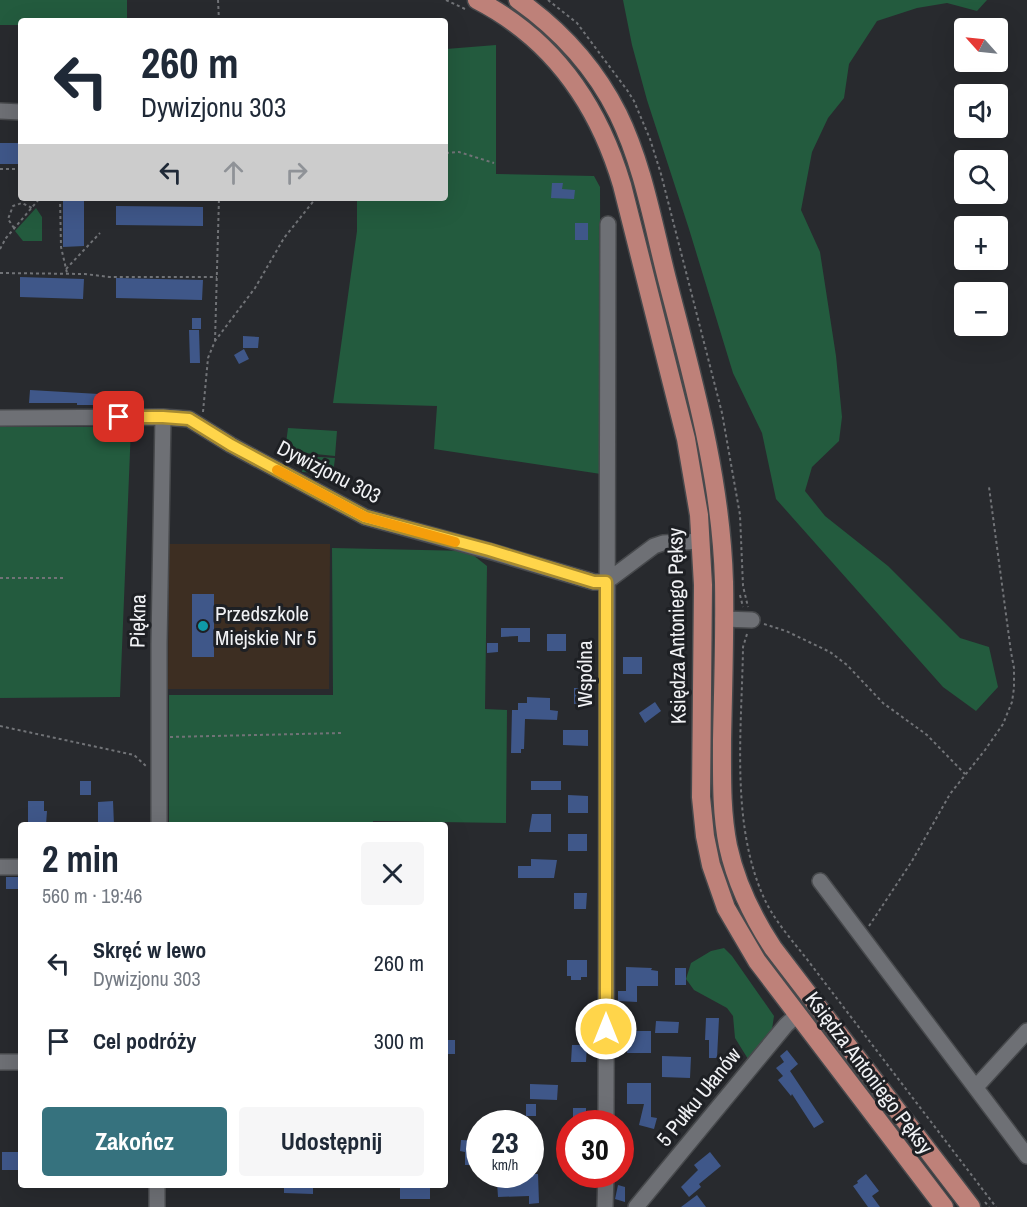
<!DOCTYPE html>
<html lang="pl">
<meta charset="utf-8">
<style>
body{margin:0;font-family:"Archivo Narrow",sans-serif;background:#f6f6f7;color:#1f2937;height:100vh;display:flex;flex-direction:column;font-size:22px;white-space:nowrap}
*{box-sizing:border-box;margin:0}
p{font-size:20px;color:#747a83}
.icon{flex:none;width:33px;height:33px;fill:none;stroke:currentColor;stroke-width:2;stroke-linecap:round;stroke-linejoin:round}
.map{position:relative;flex:1;overflow:hidden}
.drawer{position:absolute;left:18px;top:822px;width:430px;height:366px;display:flex;flex-direction:column;background:#fff;border-radius:6px;box-shadow:0 6px 24px #0002}
.drawer>*{flex:none}
.hud{position:absolute;left:18px;top:18px;width:430px;height:183px;border-radius:6px;box-shadow:0 6px 24px #0002;background:#fff;color:#1f2937;overflow:hidden}
.needle{width:39px;rotate:297deg}
.tools{position:absolute;left:954px;top:18px;display:grid;gap:12px}
.tools a{display:grid;place-items:center;width:54px;height:54px;border-radius:6px;background:#fff;box-shadow:0 6px 24px #0002;font-size:30px}
.speed{position:absolute;left:466px;top:1110px;display:flex;gap:12px;font-size:30px;font-weight:700;text-align:center}
.speed>*{display:grid;place-content:center;width:78px;height:78px;border-radius:50%;background:#fff;box-shadow:0 6px 24px #0002;line-height:1}
.speed small{font-size:15px;font-weight:400}
.speed .limit{border:9px solid #d22;background:#fff;color:#111}
.pin{position:absolute;display:grid;place-items:center;width:51px;height:51px;color:#fff;margin:-26px;border-radius:12px;box-shadow:0 3px 9px #0006}
.me{position:absolute;width:66px;margin:-33px;rotate:0deg;stroke-linejoin:round;filter:drop-shadow(0 0 4px #0008)}
.turn{display:flex;align-items:center;gap:21px;height:126px;padding:0 24px;font-size:27px}
.turn .icon{width:78px;height:78px;stroke-width:2.5}
.turn b{display:block;font-size:42px;line-height:51px}
.lanes{display:flex;align-items:center;height:57px;padding:0 24px;background:#0003;justify-content:center;gap:30px;direction:ltr}
.lanes .off{opacity:.35}
.round{display:grid;place-items:center;flex:none;width:63px;height:63px;border-radius:6px;background:#f6f6f7}
.summary{display:flex;align-items:center;justify-content:space-between;height:102px;padding:0 24px}
h1{font-size:36px;font-weight:700;line-height:45px}
.cta{display:flex;gap:12px;margin-top:auto;padding:12px 24px}
.cta a{flex:1;height:69px;border-radius:6px;background:#36727e;color:#fff;font-size:24px;font-weight:700;line-height:69px;text-align:center}
.cta a+a{background:#f6f6f7;color:#1f2937}
ul{padding:0;list-style:none}
li{display:flex;align-items:center;gap:18px;height:78px;padding:0 24px}
li div{flex:1}
li b{display:block;font-size:22px}
li em{font-style:normal}
.map>svg:first-child{display:block}
.education{fill:#3d2e22}
.green{fill:#235b3e}
.building{fill:#3f5789}
.lines{fill:none;stroke-linecap:round;stroke-linejoin:round}
.minor-casing{stroke:#47494c;stroke-width:18}
.major-casing{stroke:#47494c;stroke-width:21}
.path{stroke:#717377;stroke-width:2;stroke-dasharray:3 3;stroke-linecap:butt}
.minor{stroke:#6e7075;stroke-width:15}
.major{stroke:#be8179;stroke-width:18}
.route-casing{stroke:#a68a30;stroke-width:15}
.route{stroke:#ffd54a;stroke-width:10}
.slow{stroke:#f59e0b;stroke-width:10}
.culture-dot{fill:#0f9aa8;stroke:#1e2024;stroke-width:2}
.labels{text-anchor:middle;stroke-width:6;stroke-linejoin:round;paint-order:stroke}
.street-label{font-size:21px;fill:#f1f2f5;stroke:#1e2024}
.poi-label{font-size:21px;fill:#f1f2f5;stroke:#1e2024;text-anchor:start}
</style>
<div class="map">
<svg width="1027" height="1207" viewBox="0 0 1027 1207">
<rect width="100%" height="100%" fill="#282a2e"/>
<path class="education" d="M 169,544 L 330,544 L 329,689 L 168,689 Z"/>
<path class="green" d="M 0,0 L 127,0 L 127,21 L 21,21 L 21,25 L 0,25 Z
M 623,0 L 987,0 L 977,11 L 947,3 L 917,8 L 877,21 L 849,64 L 844,98 L 828,118 L 812,152 L 801,210 L 820,252 L 836,356 L 842,417 L 839,441 L 812,467 L 805,491 L 825,516 L 888,566 L 960,638 L 989,647 L 998,687 L 976,711 L 943,687 L 776,499 L 762,433 L 733,373 L 689,229 L 647,100 L 632,45 Z
M 496,45 L 496,174 L 594,176 L 600,187 L 601,474 L 434,449 L 437,406 L 333,403 L 357,231 L 357,198 L 446,198 L 446,49 Z
M 36,208 L 42,217 L 42,241 L 23,241 L 15,231 Z
M 0,427 L 131,427 L 120,697 L 0,698 Z
M 288,428 L 337,431 L 335,456 L 285,451 Z
M 304,456 L 335,458 L 333,474 L 302,472 Z
M 332,548 L 468,551 L 487,566 L 485,709 L 507,710 L 506,823 L 373,821 L 373,825 L 169,825 L 169,695 L 333,695 Z
M 724,948 L 732,956 L 774,1016 L 771,1036 L 753,1057 L 748,1059 L 735,1038 L 733,1016 L 727,1008 L 694,990 L 686,979 L 691,963 L 711,951 Z"/>
<path class="building" d="M 0,143 L 21,143 L 21,164 L 0,164 Z
M 552,183 L 563,183 L 562,189 L 575,190 L 574,199 L 551,198 Z
M 63,198 L 84,198 L 84,246 L 63,247 Z
M 116,206 L 203,207 L 203,226 L 116,225 Z
M 575,223 L 588,223 L 588,240 L 575,240 Z
M 20,277 L 84,279 L 83,299 L 20,297 Z
M 116,278 L 203,280 L 202,300 L 116,298 Z
M 192,318 L 201,318 L 201,329 L 192,329 Z
M 189,330 L 199,330 L 200,363 L 190,363 Z
M 243,336 L 259,337 L 258,348 L 243,348 Z
M 244,349 L 249,359 L 239,364 L 234,355 Z
M 30,390 L 99,394 L 99,405 L 77,405 L 77,403 L 29,403 Z
M 192,594 L 214,594 L 214,657 L 192,657 Z
M 501,628 L 530,628 L 530,642 L 518,642 L 518,636 L 501,637 Z
M 547,634 L 566,634 L 566,651 L 547,651 Z
M 487,643 L 498,643 L 498,652 L 487,653 Z
M 623,657 L 642,657 L 642,674 L 623,674 Z
M 574,688 L 587,688 L 587,704 L 574,704 Z
M 527,697 L 550,698 L 550,710 L 558,711 L 557,720 L 525,719 L 524,749 L 521,749 L 521,753 L 511,753 L 512,710 L 518,710 L 518,703 L 527,703 Z
M 655,702 L 661,711 L 645,723 L 639,713 Z
M 563,730 L 588,730 L 588,746 L 563,745 Z
M 80,781 L 91,781 L 91,795 L 80,795 Z
M 531,781 L 561,781 L 561,790 L 531,790 Z
M 568,795 L 588,796 L 588,813 L 568,813 Z
M 28,801 L 44,801 L 44,811 L 47,811 L 46,825 L 28,825 Z
M 113,801 L 114,825 L 98,825 L 98,802 Z
M 532,814 L 551,814 L 551,832 L 529,832 Z
M 568,834 L 587,834 L 587,851 L 568,851 Z
M 531,859 L 557,860 L 554,878 L 518,878 L 518,866 L 531,866 Z
M 6,877 L 21,877 L 21,889 L 6,889 Z
M 574,893 L 587,893 L 586,909 L 574,909 Z
M 567,960 L 587,960 L 587,977 L 581,977 L 581,980 L 571,980 L 571,976 L 567,976 Z
M 626,967 L 652,968 L 651,970 L 658,971 L 658,986 L 637,986 L 637,1002 L 618,1001 L 618,991 L 626,991 Z
M 675,968 L 686,968 L 686,985 L 675,985 Z
M 706,1018 L 719,1018 L 717,1058 L 709,1058 L 709,1040 L 705,1040 Z
M 656,1021 L 679,1022 L 678,1033 L 655,1033 Z
M 628,1031 L 651,1031 L 651,1053 L 627,1053 Z
M 446,1040 L 455,1040 L 455,1054 L 446,1054 Z
M 572,1045 L 587,1045 L 586,1062 L 571,1062 Z
M 787,1050 L 798,1064 L 790,1071 L 824,1122 L 814,1128 L 792,1094 L 791,1096 L 778,1080 L 783,1076 L 776,1068 L 784,1062 L 780,1056 Z
M 662,1056 L 691,1057 L 690,1078 L 662,1077 Z
M 627,1083 L 651,1083 L 651,1117 L 657,1118 L 654,1129 L 639,1125 L 644,1104 L 627,1104 Z
M 530,1084 L 558,1085 L 557,1100 L 530,1099 Z
M 526,1104 L 536,1104 L 536,1116 L 526,1116 Z
M 573,1108 L 586,1108 L 586,1124 L 573,1124 Z
M 461,1140 L 480,1141 L 480,1165 L 465,1165 L 465,1152 L 460,1151 Z
M 2,1152 L 21,1152 L 21,1170 L 2,1170 Z
M 710,1152 L 721,1166 L 699,1184 L 701,1187 L 689,1197 L 681,1187 L 698,1170 L 694,1165 Z
M 515,1174 L 538,1174 L 539,1203 L 529,1204 L 529,1196 L 498,1197 L 497,1182 L 515,1181 Z
M 866,1174 L 879,1191 L 872,1196 L 880,1207 L 868,1207 L 853,1186 L 858,1183 L 857,1181 Z
M 284,1185 L 313,1185 L 313,1194 L 284,1193 Z
M 400,1185 L 430,1185 L 430,1199 L 400,1199 Z
M 618,1185 L 625,1187 L 625,1202 L 615,1199 Z
M 697,1195 L 706,1207 L 681,1207 Z"/>
<g class="lines">
<g class="minor-casing">
<path id="minor" d="M 0,111 L 21,112
M 0,418 L 163,417 L 189,419 L 231,445 L 365,517 L 489,551 L 594,582 L 606,582 L 654,546 L 663,543 L 701,541
M 723,619 L 752,620
M 159,825 L 159,644 L 163,417
M 0,867 L 21,867
M 820,881 L 1027,1156
M 0,1062 L 21,1062
M 976,1087 L 1027,1031
M 606,1124 L 608,224
M 157,1207 L 157,1185
M 605,1207 L 606,1174
M 636,1207 L 786,1025 L 797,1015"/>
</g>
<g class="major-casing">
<path id="major" d="M 477,0 C 553,39 598,104 622,185 L 686,439 L 699,515 L 703,585 L 701,797 L 705,836 L 711,865 L 726,908 L 757,961 L 944,1207
M 518,0 C 559,29 595,68 618,114 C 643,165 653,224 667,279 C 693,380 721,477 724,582 C 725,635 723,687 722,740 C 722,776 721,811 728,846 C 736,883 752,916 773,948 L 971,1207"/>
</g>
<path class="path" d="M 218,0 L 219,21
M 446,0 L 465,9
M 548,0 L 577,23 L 627,90 L 634,101 L 650,139 L 661,174 L 722,413 L 740,515 L 743,586 L 748,607
M 446,153 L 459,152 L 494,163
M 0,169 L 21,169
M 60,198 L 61,247 L 67,273
M 14,228 L 8,219 L 13,206 L 22,203 L 32,208
M 0,249 L 6,238 L 40,198
M 66,269 L 100,233
M 0,273 L 85,274 L 109,277 L 217,277
M 215,341 L 219,198
M 203,412 L 208,358 L 215,341 L 255,288 L 284,238 L 316,198
M 0,578 L 66,578
M 740,595 L 743,607
M 764,624 L 786,631 L 830,652 L 847,665 L 883,703 L 927,735 L 965,774
M 747,634 L 743,647 C 742,727 730,823 764,898 C 774,920 791,939 806,958 L 996,1207
M 0,726 L 134,755 L 146,766
M 170,737 L 342,733
M 869,926 L 912,861 L 950,794 L 985,750 L 1003,724 L 1012,702 L 1014,688 L 1014,668 L 1011,652 L 989,487
M 985,1202 L 989,1207"/>
<use href="#minor" class="minor"/>
<use href="#major" class="major"/>
</g>
<g class="lines">
<g class="route-casing">
<path id="route" d="M 119,417 L 163,417 L 189,419 L 231,445 L 365,517 L 489,550 L 594,582 L 606,582 L 606,1029"/>
</g>
<use href="#route" class="route"/>
<path class="slow" d="M 277,470 L 365,517 L 455,542"/>
</g>
<circle class="culture-dot" cx="203" cy="626" r="6"/>
<g class="labels">
<g class="street-label">
<text transform="translate(329 472) rotate(27)" y="7">Dywizjonu 303</text>
<text transform="translate(138 621) rotate(-89)" y="7">Piękna</text>
<text transform="translate(677 626) rotate(-91)" y="7">Księdza Antoniego Pęksy</text>
<text transform="translate(585 674) rotate(-90)" y="7">Wspólna</text>
<text transform="translate(869 1073) rotate(53)" y="7">Księdza Antoniego Pęksy</text>
<text transform="translate(699 1097) rotate(-51)" y="7">5 Pułku Ułanów</text>
</g>
<g class="poi-label">
<text x="215" y="621">Przedszkole<tspan x="215" dy="24">Miejskie Nr 5</tspan></text>
</g>
</g>
</svg>
<div class="tools">
<a><svg class="needle" viewBox="-14 -14 28 28"><path d="M0-13l5 13h-10z" fill="#e53935"/><path d="M0 13l5-13h-10z" fill="#747a83"/></svg></a>
<a><svg class="icon" aria-label="sound" viewBox="0 0 24 24"><path d="M4 9h4l5-4v14l-5-4H4zM17 9q2 3 0 6"/></svg></a>
<a><svg class="icon" aria-label="search" viewBox="0 0 24 24"><circle cx="10" cy="10" r="6"/><path d="M15 15l6 6"/></svg></a>
<a>+</a>
<a>−</a>
</div>
<div class="speed"><div>23<small>km/h</small></div><div class="limit">30</div></div>
<div class="pin" style="left:119px;top:417px;background:#d93025"><svg class="icon" aria-label="arrive" viewBox="0 0 24 24"><path d="M6 21V4h12l-3 4 3 4H6"/></svg></div>
<svg class="me" style="left:606px;top:1029px" viewBox="-20 -20 40 40"><circle r="17" fill="#ffd54a" stroke="#fff" stroke-width="3"/><path d="M0-11L8 9 0 5-8 9z" fill="#fff"/></svg>
<div class="hud">
<div class="turn"><svg class="icon" aria-label="left" viewBox="0 0 24 24"><path d="M17 20v-9H6M10 6l-5 5 5 5"/></svg><div><b>260 m</b>Dywizjonu 303</div></div>
<div class="lanes"><svg class="icon" aria-label="left" viewBox="0 0 24 24"><path d="M17 20v-9H6M10 6l-5 5 5 5"/></svg><svg class="icon off" aria-label="ahead" viewBox="0 0 24 24"><path d="M12 20V5M6 11l6-6 6 6"/></svg><svg class="icon off" aria-label="right" viewBox="0 0 24 24"><path d="M7 20v-9h11M14 6l5 5-5 5"/></svg></div>
</div>
<section class="drawer">
<div class="summary"><div><h1>2 min</h1><p>560 m · 19:46</p></div><a class="round"><svg class="icon" aria-label="close" viewBox="0 0 24 24"><path d="M6 6l12 12M18 6L6 18"/></svg></a></div>
<ul>
<li><svg class="icon" aria-label="left" viewBox="0 0 24 24"><path d="M17 20v-9H6M10 6l-5 5 5 5"/></svg><div><b>Skręć w lewo</b><p>Dywizjonu 303</p></div><em>260 m</em></li>
<li><svg class="icon" aria-label="arrive" viewBox="0 0 24 24"><path d="M6 21V4h12l-3 4 3 4H6"/></svg><div><b>Cel podróży</b></div><em>300 m</em></li>
</ul>
<div class="cta"><a>Zakończ</a><a>Udostępnij</a></div>
</section>
</div>
